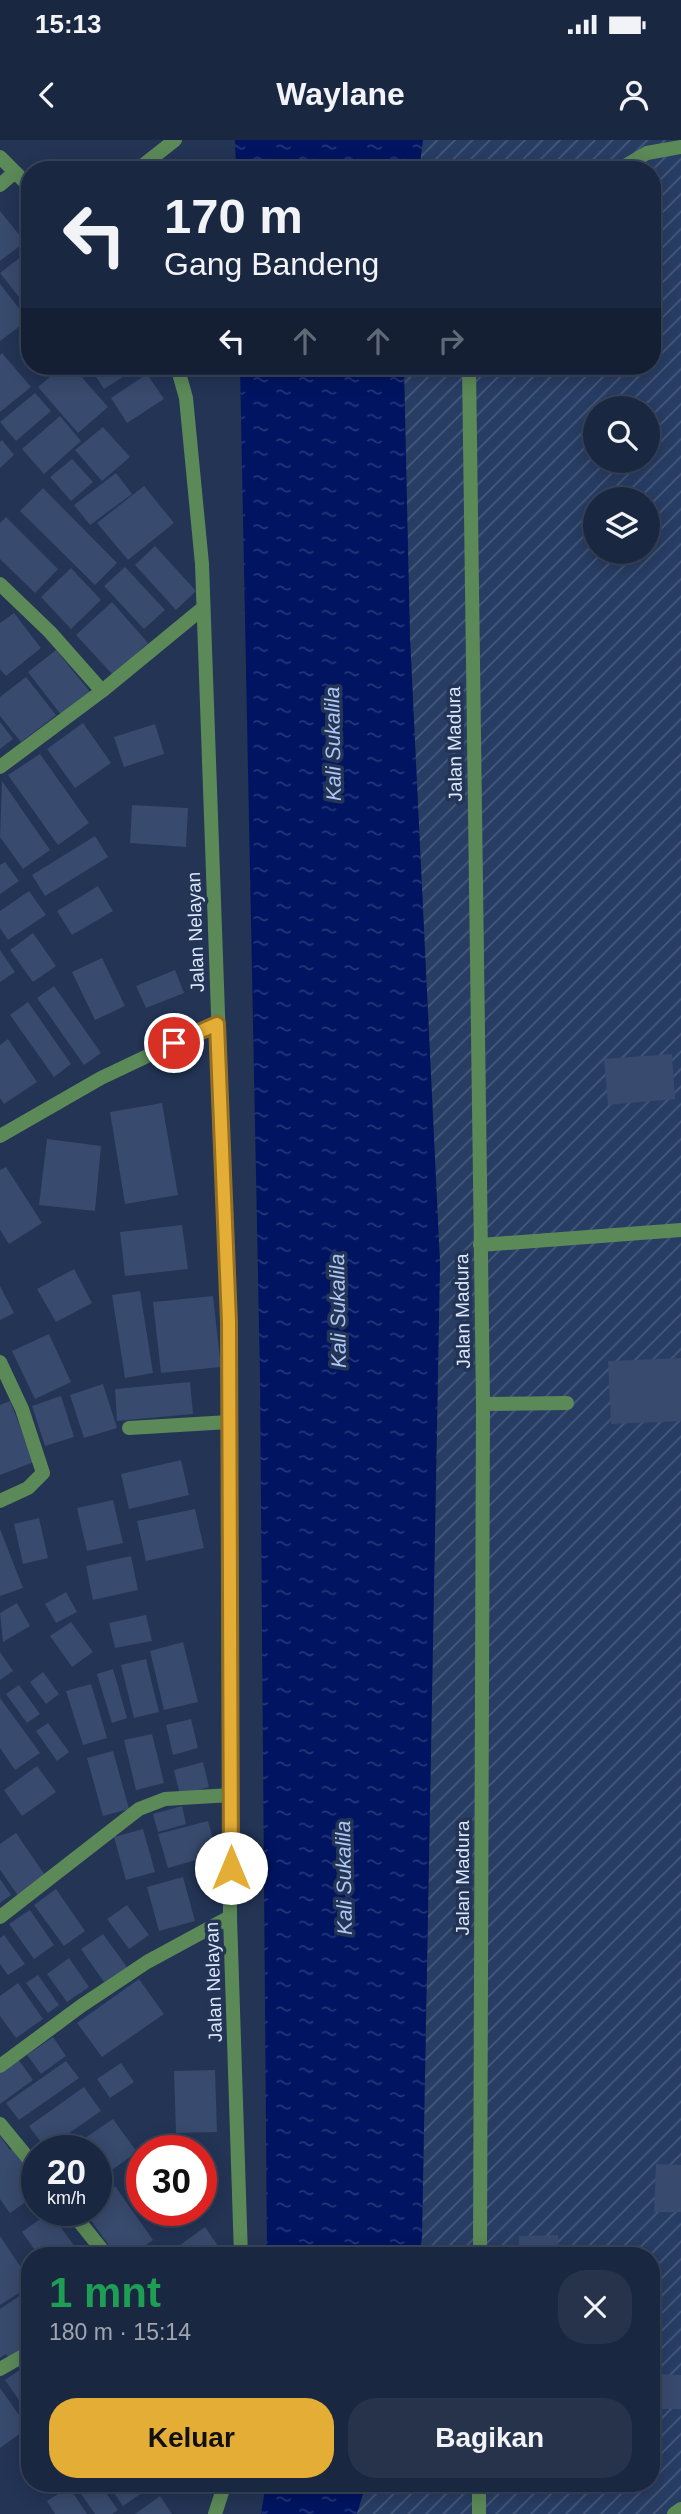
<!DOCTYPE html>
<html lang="id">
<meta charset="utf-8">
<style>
body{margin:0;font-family:Arial,sans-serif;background:#27334b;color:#f1f3f6;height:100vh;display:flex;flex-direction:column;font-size:26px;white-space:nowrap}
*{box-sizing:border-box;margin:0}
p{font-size:23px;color:#9fa5b1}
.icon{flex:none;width:38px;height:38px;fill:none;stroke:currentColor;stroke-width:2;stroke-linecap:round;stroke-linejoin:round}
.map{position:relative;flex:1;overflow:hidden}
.side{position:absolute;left:21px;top:2107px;width:639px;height:245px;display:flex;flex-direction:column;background:#1a2740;border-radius:28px;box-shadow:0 4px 18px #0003,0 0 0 2px #384459}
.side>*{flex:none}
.banner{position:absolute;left:21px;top:21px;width:640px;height:214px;border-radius:28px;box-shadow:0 4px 18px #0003,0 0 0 2px #384459;background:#1a2740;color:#f1f3f6;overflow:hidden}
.fabs{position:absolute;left:583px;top:256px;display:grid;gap:14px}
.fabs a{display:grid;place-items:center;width:77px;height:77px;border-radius:50%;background:#1a2740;box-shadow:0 4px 18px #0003,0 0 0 2px #384459;font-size:35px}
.speed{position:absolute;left:21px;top:1995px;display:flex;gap:14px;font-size:35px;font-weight:700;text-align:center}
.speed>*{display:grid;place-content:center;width:91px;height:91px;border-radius:50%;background:#1a2740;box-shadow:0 4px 18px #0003,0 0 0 2px #384459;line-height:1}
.speed small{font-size:18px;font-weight:400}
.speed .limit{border:10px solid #d22;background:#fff;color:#111}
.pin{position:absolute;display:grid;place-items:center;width:60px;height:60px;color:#fff;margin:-30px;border:4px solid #fff;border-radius:50%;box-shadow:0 2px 7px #0007}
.me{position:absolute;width:77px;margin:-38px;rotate:0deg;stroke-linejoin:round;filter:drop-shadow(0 0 5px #0008)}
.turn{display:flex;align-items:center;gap:24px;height:147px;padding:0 28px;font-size:32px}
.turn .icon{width:91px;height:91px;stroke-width:2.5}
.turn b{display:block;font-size:49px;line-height:60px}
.lanes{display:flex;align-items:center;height:66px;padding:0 28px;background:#0003;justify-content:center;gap:35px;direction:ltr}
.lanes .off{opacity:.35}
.round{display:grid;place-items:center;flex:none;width:74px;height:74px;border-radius:28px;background:#27334b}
.overview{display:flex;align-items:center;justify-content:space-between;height:119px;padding:0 28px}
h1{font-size:42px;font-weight:800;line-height:52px;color:#1e9e55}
.action{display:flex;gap:14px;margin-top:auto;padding:14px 28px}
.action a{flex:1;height:80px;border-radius:28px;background:#e4ad35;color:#111;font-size:28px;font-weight:800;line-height:80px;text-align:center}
.action a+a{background:#27334b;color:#f1f3f6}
.status{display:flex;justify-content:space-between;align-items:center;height:49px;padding:0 35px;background:#1a2740;direction:ltr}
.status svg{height:19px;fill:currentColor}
header{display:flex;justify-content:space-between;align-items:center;height:91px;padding:0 28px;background:#1a2740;font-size:32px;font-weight:800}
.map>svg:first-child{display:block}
.industrial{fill:url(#industrial-furrows);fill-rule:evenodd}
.water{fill:url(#water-ripples)}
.building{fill:#384a6d}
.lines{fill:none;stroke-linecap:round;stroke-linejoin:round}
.lane{stroke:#5c8958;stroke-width:14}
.street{stroke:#5c8958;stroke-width:14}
.route-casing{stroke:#947022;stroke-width:18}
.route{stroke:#e4ad35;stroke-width:12}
.labels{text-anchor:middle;stroke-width:7;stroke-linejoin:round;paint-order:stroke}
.street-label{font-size:19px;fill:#dbe7fc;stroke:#233455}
.water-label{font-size:21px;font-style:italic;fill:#aec6f2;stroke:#233455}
</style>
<div class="status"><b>15:13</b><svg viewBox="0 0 49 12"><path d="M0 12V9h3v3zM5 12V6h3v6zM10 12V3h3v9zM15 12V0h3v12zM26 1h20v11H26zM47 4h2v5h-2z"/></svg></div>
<header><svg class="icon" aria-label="back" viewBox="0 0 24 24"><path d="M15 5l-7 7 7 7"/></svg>Waylane<svg class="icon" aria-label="person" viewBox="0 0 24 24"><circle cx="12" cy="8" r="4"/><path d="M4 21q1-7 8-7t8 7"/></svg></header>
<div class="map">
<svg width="681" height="2374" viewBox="0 0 681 2374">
<defs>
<pattern id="industrial-furrows" width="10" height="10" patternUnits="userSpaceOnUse" patternTransform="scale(1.75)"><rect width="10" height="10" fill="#283d64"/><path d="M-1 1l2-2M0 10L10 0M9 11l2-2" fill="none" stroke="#47597b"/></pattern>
<pattern id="water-ripples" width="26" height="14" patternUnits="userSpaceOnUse" patternTransform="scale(1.75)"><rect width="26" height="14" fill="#001461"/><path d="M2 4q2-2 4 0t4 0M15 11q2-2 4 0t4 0" fill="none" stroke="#253679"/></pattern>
</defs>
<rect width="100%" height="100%" fill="#233455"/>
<path class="industrial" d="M 423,0 L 681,0 L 681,2374 L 357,2374 L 366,2343 L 651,2343 L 651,2116 L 419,2116 L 422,2097 L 440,1123 L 410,498 L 403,240 L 404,226 L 653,226 L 653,30 L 419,30 ZM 595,268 L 648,268 L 648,320 L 595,320 ZM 595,359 L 648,359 L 648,411 L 595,411 Z"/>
<path class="water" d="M 235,0 L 423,0 L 419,30 L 236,30 Z
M 240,226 L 404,226 L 410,498 L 440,1123 L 422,2097 L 419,2116 L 267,2116 L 260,1237 Z
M 266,2343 L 366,2343 L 357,2374 L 261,2374 Z"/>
<path class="building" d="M 0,71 L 25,102 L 0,121 Z
M 26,113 L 30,117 L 30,171 L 0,133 Z
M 0,144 L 28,180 L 0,201 Z
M 2,213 L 31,247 L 0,272 L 0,215 Z
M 63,226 L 72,226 L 108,267 L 78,293 L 38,247 Z
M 89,226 L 140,226 L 104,249 Z
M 147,234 L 164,259 L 127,283 L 111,258 Z
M 35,253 L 51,271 L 16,301 L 0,282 Z
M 60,276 L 81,301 L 44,334 L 22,309 Z
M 103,287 L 130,317 L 102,341 L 75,310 Z
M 2,300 L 14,315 L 0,328 L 0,302 Z
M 72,319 L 93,342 L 71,361 L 50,337 Z
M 116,333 L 132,354 L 90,385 L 74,365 Z
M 144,346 L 174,383 L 128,420 L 97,383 Z
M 43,348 L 117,423 L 95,445 L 20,371 Z
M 6,377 L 58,429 L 35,453 L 0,419 L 0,383 Z
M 155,406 L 196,451 L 176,470 L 135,425 Z
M 125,427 L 165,470 L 144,489 L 104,446 Z
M 71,428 L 101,460 L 71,489 L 41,457 Z
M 112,462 L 148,503 L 113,535 L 76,495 Z
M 14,473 L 41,508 L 6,536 L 0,529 L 0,483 Z
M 56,510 L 91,553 L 62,576 L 28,532 Z
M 26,537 L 56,575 L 21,602 L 0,576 L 0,557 Z
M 0,582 L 13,599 L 0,609 Z
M 83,583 L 111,623 L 75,648 L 47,609 Z
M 155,584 L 164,614 L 124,627 L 114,597 Z
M 40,614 L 89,683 L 58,705 L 8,635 Z
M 2,641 L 50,710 L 23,729 L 0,697 Z
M 132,665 L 188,668 L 186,707 L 130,703 Z
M 95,696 L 108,717 L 45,756 L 32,735 Z
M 5,722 L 19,741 L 0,754 L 0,725 Z
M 98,746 L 113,771 L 72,795 L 57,771 Z
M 29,751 L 46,775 L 8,800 L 0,788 L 0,771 Z
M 33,793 L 56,826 L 33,842 L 10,810 Z
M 0,810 L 15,832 L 0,842 Z
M 102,818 L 125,866 L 95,880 L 72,832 Z
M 175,830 L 184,853 L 146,868 L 136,846 Z
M 54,846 L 101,913 L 84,925 L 37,858 Z
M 28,862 L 71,924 L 54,937 L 10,875 Z
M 8,899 L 37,942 L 4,964 L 0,958 L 0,905 Z
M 672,914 L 675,959 L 608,965 L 604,919 Z
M 162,963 L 178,1055 L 125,1064 L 110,972 Z
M 47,999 L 101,1006 L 95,1071 L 39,1065 Z
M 6,1027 L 42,1083 L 9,1104 L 0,1090 L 0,1030 Z
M 182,1085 L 188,1129 L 125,1136 L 120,1092 Z
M 74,1129 L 92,1163 L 56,1182 L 37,1149 Z
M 0,1146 L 14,1173 L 0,1180 Z
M 140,1151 L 153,1233 L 125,1238 L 112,1155 Z
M 213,1156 L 221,1227 L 161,1233 L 153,1162 Z
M 49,1194 L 71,1242 L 35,1259 L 12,1211 Z
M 681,1218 L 681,1281 L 611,1284 L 608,1221 Z
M 190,1242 L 193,1274 L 117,1281 L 115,1249 Z
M 103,1244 L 117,1288 L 84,1298 L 70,1255 Z
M 61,1256 L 74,1297 L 45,1306 L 32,1266 Z
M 10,1261 L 34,1322 L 0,1335 L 0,1265 Z
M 181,1320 L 189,1355 L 129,1369 L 121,1334 Z
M 113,1360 L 123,1403 L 87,1411 L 77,1368 Z
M 195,1369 L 204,1408 L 146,1421 L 137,1381 Z
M 39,1378 L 48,1418 L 23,1424 L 14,1384 Z
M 0,1389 L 23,1448 L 0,1456 Z
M 131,1416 L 138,1450 L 93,1460 L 86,1426 Z
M 66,1452 L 77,1472 L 56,1483 L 45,1464 Z
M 17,1463 L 30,1486 L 3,1502 L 0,1473 Z
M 146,1475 L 152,1501 L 115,1508 L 109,1483 Z
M 71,1482 L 93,1512 L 72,1527 L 50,1496 Z
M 183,1502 L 198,1562 L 164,1570 L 150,1511 Z
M 0,1512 L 13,1531 L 0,1540 Z
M 146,1519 L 159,1572 L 134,1578 L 121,1525 Z
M 113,1529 L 127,1578 L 112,1583 L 97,1534 Z
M 43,1532 L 59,1554 L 46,1564 L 30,1542 Z
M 91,1544 L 107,1598 L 83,1605 L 66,1551 Z
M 19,1545 L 40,1574 L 27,1583 L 6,1554 Z
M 0,1558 L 40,1613 L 15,1630 L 0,1608 Z
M 191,1579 L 198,1608 L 173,1615 L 166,1585 Z
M 48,1583 L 69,1612 L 57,1621 L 36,1591 Z
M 152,1594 L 164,1643 L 136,1650 L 124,1600 Z
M 113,1611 L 129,1669 L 103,1676 L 87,1618 Z
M 203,1622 L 209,1647 L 180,1655 L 174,1630 Z
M 37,1626 L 56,1652 L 22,1676 L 4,1650 Z
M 182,1666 L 186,1684 L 158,1692 L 153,1674 Z
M 208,1681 L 217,1714 L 168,1728 L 158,1694 Z
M 143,1689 L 155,1732 L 126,1740 L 114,1697 Z
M 16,1693 L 47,1738 L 19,1757 L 0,1730 L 0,1704 Z
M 183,1737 L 195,1781 L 159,1791 L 147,1747 Z
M 0,1739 L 11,1755 L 0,1763 Z
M 56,1749 L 85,1791 L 64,1806 L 34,1765 Z
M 127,1765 L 149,1795 L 129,1809 L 107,1779 Z
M 30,1770 L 54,1805 L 34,1819 L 9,1784 Z
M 103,1794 L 127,1827 L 104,1842 L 81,1809 Z
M 4,1795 L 25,1824 L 8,1835 L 0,1824 L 0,1798 Z
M 69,1818 L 89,1847 L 67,1862 L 47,1834 Z
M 38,1835 L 59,1865 L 48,1873 L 26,1843 Z
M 139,1839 L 164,1874 L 102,1917 L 77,1883 Z
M 18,1843 L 43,1879 L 16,1898 L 0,1876 L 0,1856 Z
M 53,1897 L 66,1916 L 41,1934 L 27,1915 Z
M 18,1919 L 33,1940 L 0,1964 L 0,1932 Z
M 66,1921 L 79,1938 L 19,1980 L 6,1963 Z
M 121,1923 L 134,1942 L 110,1958 L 97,1939 Z
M 215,1930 L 217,1992 L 176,1993 L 174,1931 Z
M 84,1947 L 101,1971 L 46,2009 L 29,1986 Z
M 113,1979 L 137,2012 L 109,2032 L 85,1998 Z
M 0,1996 L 10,2010 L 13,2007 L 37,2041 L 37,2054 L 10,2073 L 0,2059 Z
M 656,2024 L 681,2025 L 681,2072 L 654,2072 Z
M 142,2027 L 142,2056 L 128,2036 Z
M 115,2046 L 153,2100 L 130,2116 L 116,2116 L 84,2070 L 96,2070 L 96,2059 Z
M 152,2070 L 180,2070 L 161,2084 Z
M 50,2072 L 77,2110 L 69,2116 L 39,2116 L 22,2092 Z
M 205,2087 L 220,2109 L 210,2116 L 181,2116 L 176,2108 Z
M 558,2095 L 559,2116 L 519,2116 L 519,2096 Z
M 0,2096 L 30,2141 L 30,2146 L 0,2165 Z
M 27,2151 L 30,2155 L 30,2207 L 10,2220 L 6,2214 L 0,2218 L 0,2169 Z
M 30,2223 L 30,2276 L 5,2240 Z
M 651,2234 L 681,2235 L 681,2269 L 651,2269 Z
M 0,2248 L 28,2288 L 0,2308 Z
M 90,2343 L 99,2343 L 118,2370 L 112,2374 L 95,2374 L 79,2351 Z
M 107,2343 L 134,2343 L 142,2353 L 123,2366 Z
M 69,2347 L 87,2374 L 55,2374 L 47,2361 Z
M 160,2356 L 172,2374 L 135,2374 Z"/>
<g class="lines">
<path class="lane" d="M 618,30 L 647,13 L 681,7
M 469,226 L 483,1264 L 480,2116
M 480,1105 L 681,1090
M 483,1264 L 567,1263
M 479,2374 L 479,2343
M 674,2374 L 681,2369"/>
<path class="street" d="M 0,17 L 30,47
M 137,30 L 175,0
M 0,45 L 15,32
M 177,226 L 186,258 L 202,424 L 229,1182 L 230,1777 L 241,2116
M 0,444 L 50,492 L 102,551
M 0,627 L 102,551 L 203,468
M 0,996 L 101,938 L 217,883
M 0,1222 L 22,1269 L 43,1333 L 28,1348 L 0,1361
M 129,1288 L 229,1282
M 0,1777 L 139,1669 L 165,1659 L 231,1655
M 0,1926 L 81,1866 L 147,1822 L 230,1777
M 0,1984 L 37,2029
M 70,2070 L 107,2116
M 0,2229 L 30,2212
M 215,2374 L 225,2343"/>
</g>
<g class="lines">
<g class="route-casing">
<path id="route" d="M 174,903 L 217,884 L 229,1182 L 231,1728"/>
</g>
<use href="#route" class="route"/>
</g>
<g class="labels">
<g class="street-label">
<text transform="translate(454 604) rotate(-91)" y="7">Jalan Madura</text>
<text transform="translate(195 792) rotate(-92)" y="7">Jalan Nelayan</text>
<text transform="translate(462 1171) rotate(-91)" y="7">Jalan Madura</text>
<text transform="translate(462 1738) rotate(-90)" y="7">Jalan Madura</text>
<text transform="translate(213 1842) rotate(-92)" y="7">Jalan Nelayan</text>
</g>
<g class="water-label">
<text transform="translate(333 604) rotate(-91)" y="7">Kali Sukalila</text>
<text transform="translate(338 1171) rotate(-91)" y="7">Kali Sukalila</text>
<text transform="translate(344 1738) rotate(-91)" y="7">Kali Sukalila</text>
</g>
</g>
</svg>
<div class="fabs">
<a><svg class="icon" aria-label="search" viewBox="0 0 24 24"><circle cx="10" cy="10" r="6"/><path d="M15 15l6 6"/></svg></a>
<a><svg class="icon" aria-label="layers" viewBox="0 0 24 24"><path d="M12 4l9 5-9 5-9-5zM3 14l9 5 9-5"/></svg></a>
</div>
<div class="speed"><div>20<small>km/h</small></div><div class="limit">30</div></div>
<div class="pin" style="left:174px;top:903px;background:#d93025"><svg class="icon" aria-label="arrive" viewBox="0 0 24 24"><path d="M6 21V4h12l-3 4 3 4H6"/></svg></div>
<svg class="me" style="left:231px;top:1728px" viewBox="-20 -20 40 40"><circle r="19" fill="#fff"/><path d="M0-13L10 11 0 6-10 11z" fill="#e4ad35"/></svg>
<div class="banner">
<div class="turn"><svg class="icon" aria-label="left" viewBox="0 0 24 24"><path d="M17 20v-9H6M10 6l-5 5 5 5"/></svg><div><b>170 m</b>Gang Bandeng</div></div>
<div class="lanes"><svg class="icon" aria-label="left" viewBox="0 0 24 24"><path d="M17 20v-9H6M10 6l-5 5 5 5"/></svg><svg class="icon off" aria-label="ahead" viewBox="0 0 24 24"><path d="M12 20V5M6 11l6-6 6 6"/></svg><svg class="icon off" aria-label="ahead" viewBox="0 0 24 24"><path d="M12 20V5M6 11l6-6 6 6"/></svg><svg class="icon off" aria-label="right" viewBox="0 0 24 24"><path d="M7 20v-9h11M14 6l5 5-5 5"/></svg></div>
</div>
<section class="side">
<div class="overview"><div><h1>1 mnt</h1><p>180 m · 15:14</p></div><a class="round"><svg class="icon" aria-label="close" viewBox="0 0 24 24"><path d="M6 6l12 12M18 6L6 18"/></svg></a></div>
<div class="action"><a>Keluar</a><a>Bagikan</a></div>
</section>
</div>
